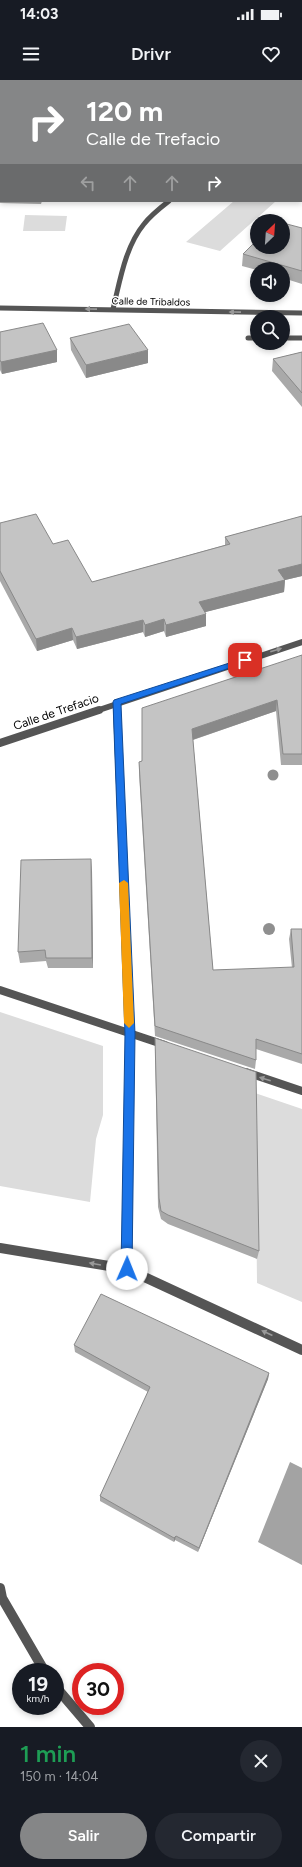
<!DOCTYPE html>
<html lang="es">
<meta charset="utf-8">
<style>
body{margin:0;font-family:Figtree,sans-serif;background:#242831;color:#f1f3f6;height:100vh;display:flex;flex-direction:column;font-size:15px;white-space:nowrap}
*{box-sizing:border-box;margin:0}
p{font-size:13px;color:#9ea1a6}
.icon{flex:none;width:22px;height:22px;fill:none;stroke:currentColor;stroke-width:2;stroke-linecap:round;stroke-linejoin:round}
.map{position:relative;height:1647px;overflow:hidden}
.panel{display:flex;flex-direction:column;background:#171b24;flex:1}
.panel>*{flex:none}
.guide{position:absolute;left:0px;top:0px;width:302px;height:122px;box-shadow:0 2px 6px #0003;background:#858687;color:#fff;overflow:hidden}
.needle{width:26px;rotate:25deg}
.controls{position:absolute;left:250px;top:134px;display:grid;gap:8px}
.controls a{display:grid;place-items:center;width:40px;height:40px;border-radius:50%;background:#171b24;box-shadow:0 2px 6px #0003;font-size:20px}
.speed{position:absolute;left:12px;top:1583px;display:flex;gap:8px;font-size:20px;font-weight:700;text-align:center}
.speed>*{display:grid;place-content:center;width:52px;height:52px;border-radius:50%;background:#171b24;box-shadow:0 2px 6px #0003;line-height:1}
.speed small{font-size:10px;font-weight:400}
.speed .limit{border:6px solid #d22;background:#fff;color:#111}
.pin{position:absolute;display:grid;place-items:center;width:34px;height:34px;color:#fff;margin:-17px;border-radius:8px;box-shadow:0 2px 6px #0006}
.me{position:absolute;width:44px;margin:-22px;rotate:1deg;stroke-linejoin:round;filter:drop-shadow(0 0 3px #0008)}
.turn{display:flex;align-items:center;gap:14px;height:84px;padding:0 20px;font-size:18px}
.turn .icon{width:52px;height:52px;stroke-width:2.5}
.turn b{display:block;font-size:28px;line-height:34px}
.lanes{display:flex;align-items:center;height:38px;padding:0 20px;background:#0003;justify-content:center;gap:20px;direction:ltr}
.lanes .off{opacity:.35}
.round{display:grid;place-items:center;flex:none;width:42px;height:42px;border-radius:21px;background:#242831}
.summary{display:flex;align-items:center;justify-content:space-between;height:68px;padding:0 20px}
h1{font-size:24px;font-weight:600;line-height:30px;color:#1e9e55}
.button{display:flex;gap:8px;margin-top:auto;padding:8px 20px}
.button a{flex:1;height:46px;border-radius:24px;background:#858687;color:#fff;font-size:16px;font-weight:600;line-height:46px;text-align:center}
.button a+a{background:#242831;color:#f1f3f6}
.status{display:flex;justify-content:space-between;align-items:center;height:28px;padding:0 20px;background:#171b24;direction:ltr}
.status svg{height:11px;fill:currentColor}
header{display:flex;justify-content:space-between;align-items:center;height:52px;padding:0 20px;background:#171b24;font-size:18px;font-weight:600}
.map>svg:first-child{display:block}
.green{fill:#dcdcdc}
.water{fill:#a3a3a3}
.lines{fill:none;stroke-linecap:round;stroke-linejoin:round}
.lane{stroke:#555;stroke-width:5}
.street-far3{stroke:#555;stroke-width:5}
.street-far2{stroke:#555;stroke-width:6}
.street-far1{stroke:#555;stroke-width:8}
.street{stroke:#555;stroke-width:10}
.tree{fill:#8f8f8f}
.wall{fill:#a9a9a9}
.shaded-wall{fill:#898989}
.building{fill:#c4c4c4;stroke:#898989}
.oneway{fill:#999}
.route{fill:#1a73e8;stroke:#114b97}
.slow{fill:#f59e0b}
.labels{text-anchor:middle;stroke-width:3;stroke-linejoin:round;paint-order:stroke}
.far-street-label{font-size:10px;fill:#000;stroke:#fff}
.street-label{font-size:12px;fill:#000;stroke:#fff}
</style>
<div class="status"><b>14:03</b><svg viewBox="0 0 49 12"><path d="M0 12V9h3v3zM5 12V6h3v6zM10 12V3h3v9zM15 12V0h3v12zM26 1h20v11H26zM47 4h2v5h-2z"/></svg></div>
<header><svg class="icon" aria-label="menu" viewBox="0 0 24 24"><path d="M4 6h16M4 12h16M4 18h16"/></svg>Drivr<svg class="icon" aria-label="heart" viewBox="0 0 24 24"><path d="M12 20l-8-8c-3-5 5-10 8-4 3-6 11-1 8 4z"/></svg></header>
<div class="map">
<svg width="302" height="1647" viewBox="0 0 302 1647">
<rect width="100%" height="100%" fill="#fff"/>
<path class="green" d="M 234,121 L 276,121 L 220,171 L 186,162 Z
M 25,135 L 67,136 L 65,151 L 23,151 Z
M 0,932 L 103,966 L 103,1035 L 96,1059 L 90,1122 L 0,1106 Z
M 255,1013 L 302,1029 L 302,1222 L 257,1203 Z"/>
<path class="water" d="M 290,1382 L 302,1388 L 302,1485 L 258,1462 Z"/>
<g class="lines">
<path class="lane" d="M 248,258 L 257,258
M 283,258 L 302,258"/>
<path class="street-far3" d="M 0,228 L 302,233
M 113,229 C 120,201 125,167 144,144 C 151,135 160,128 169,121"/>
<path class="street-far2" d="M 117,622 L 117,631
M 96,631 L 302,562"/>
<path class="street-far1" d="M 117,630 L 130,954 L 128,1079
M 0,663 L 99,630
M 0,910 L 165,965
M 246,992 L 302,1011"/>
<path class="street" d="M 0,1168 L 127,1189 L 302,1270
M 127,1189 L 128,1078
M 0,1508 L 2,1518 L 45,1592
M 55,1606 L 90,1647"/>
</g>
<g class="tree">
<circle cx="273" cy="695" r="5.5"/>
<circle cx="269" cy="849" r="6"/>
</g>
<path class="wall" d="M 0,75 L 1,75 L 1,121 L 42,121 L 41,124 L 0,123 Z
M 302,148 L 302,204 L 283,198 L 283,189 L 257,189 L 257,190 L 242,186 L 243,174 Z
M 0,252 L 57,270 L 57,282 L 2,294 L 0,290 Z
M 70,258 L 148,283 L 86,298 L 71,270 Z
M 302,272 L 302,327 L 272,291 L 273,279 Z
M 302,436 L 302,496 L 285,500 L 284,512 L 205,532 L 206,546 L 166,557 L 164,551 L 145,557 L 143,552 L 77,569 L 73,560 L 37,571 L 0,501 L 0,443 L 53,464 L 92,502 L 225,465 L 225,457 Z
M 302,575 L 302,685 L 281,685 L 276,631 L 193,660 L 213,890 L 292,888 L 289,859 L 291,849 L 302,849 L 302,984 L 256,969 L 256,980 L 255,989 L 155,956 L 139,693 L 139,682 L 142,681 Z
M 92,790 L 93,888 L 48,888 L 46,881 L 20,883 L 18,872 Z
M 155,968 L 259,1171 L 257,1179 L 168,1144 L 161,1139 L 158,1127 Z
M 74,1265 L 269,1293 L 268,1299 L 198,1472 L 175,1460 L 174,1462 L 100,1421 L 100,1416 L 148,1312 L 75,1272 Z"/>
<path class="shaded-wall" d="M 23,0 L 40,0 L 39,1 L 22,1 Z
M 1,14 L 1,26 L 0,26 L 0,15 Z
M 57,270 L 57,282 L 2,294 L 1,282 Z
M 148,270 L 148,283 L 86,298 L 86,285 Z
M 302,484 L 302,496 L 285,500 L 284,512 L 198,534 L 199,522 L 278,490 Z
M 206,534 L 206,546 L 166,557 L 166,545 Z
M 164,539 L 164,551 L 145,557 L 145,545 Z
M 143,540 L 143,552 L 77,569 L 76,557 Z
M 72,548 L 73,560 L 37,571 L 36,559 Z
M 277,620 L 276,631 L 192,660 L 192,649 Z
M 91,779 L 92,790 L 93,888 L 92,878 Z
M 269,1293 L 268,1299 L 198,1472 L 199,1468 Z
M 176,1456 L 175,1460 L 174,1462 L 174,1458 Z"/>
<path class="building" d="M 0,0 L 23,0 L 22,1 L 1,1 L 1,14 L 0,15 Z
M 161,0 L 232,0 L 236,1 L 160,1 Z
M 0,75 L 1,75 L 1,111 L 0,111 Z
M 283,143 L 302,148 L 302,191 L 243,174 L 257,160 L 257,167 L 283,167 Z
M 43,243 L 57,270 L 1,282 L 0,280 L 0,252 Z
M 129,244 L 148,270 L 86,285 L 70,258 Z
M 302,272 L 302,313 L 273,279 Z
M 36,434 L 53,464 L 68,460 L 92,502 L 230,464 L 225,457 L 302,436 L 302,484 L 278,490 L 285,500 L 199,522 L 206,534 L 166,545 L 164,539 L 145,545 L 143,540 L 76,557 L 72,548 L 36,559 L 0,491 L 0,443 Z
M 302,575 L 302,674 L 283,674 L 277,620 L 192,649 L 213,890 L 294,887 L 291,849 L 302,849 L 302,974 L 256,959 L 256,980 L 155,946 L 139,682 L 142,681 L 142,628 Z
M 91,779 L 92,878 L 46,878 L 45,870 L 18,872 L 21,780 Z
M 155,958 L 256,992 L 259,1171 L 168,1135 L 161,1131 L 159,1118 Z
M 101,1214 L 269,1293 L 199,1468 L 176,1456 L 174,1458 L 100,1416 L 150,1307 L 74,1265 Z"/>
<defs><path id="oneway-solid" d="M-6-.8H1V-3.2L6.5 0L1 3.2V.8H-6Z"/></defs>
<g class="oneway">
<use href="#oneway-solid" transform="translate(91 229) rotate(-179)"/>
<use href="#oneway-solid" transform="translate(235 232) rotate(-179)"/>
<use href="#oneway-solid" transform="translate(276 570) rotate(-18)"/>
<use href="#oneway-solid" transform="translate(265 999) rotate(-162)"/>
<use href="#oneway-solid" transform="translate(95 1184) rotate(-170)"/>
<use href="#oneway-solid" transform="translate(267 1253) rotate(-155)"/>
</g>
<path class="route" d="M 245,578 L 248,579 L 248,582 L 121,624 L 135,954 L 132,1189 L 131,1193 L 127,1194 L 123,1193 L 121,1189 L 125,954 L 113,622 L 114,620 Z"/>
<path class="slow" d="M 124,800 L 128,803 L 134,943 L 129,948 L 124,943 L 119,803 Z"/>
<g class="labels">
<g class="far-street-label">
<text transform="translate(151 221) rotate(1)" y="4">Calle de Tribaldos</text>
</g>
<g class="street-label">
<text transform="translate(56 632) rotate(-19)" y="4">Calle de Trefacio</text>
</g>
</g>
</svg>
<div class="controls">
<a><svg class="needle" viewBox="-14 -14 28 28"><path d="M0-13l5 13h-10z" fill="#e53935"/><path d="M0 13l5-13h-10z" fill="#9ea1a6"/></svg></a>
<a><svg class="icon" aria-label="sound" viewBox="0 0 24 24"><path d="M4 9h4l5-4v14l-5-4H4zM17 9q2 3 0 6"/></svg></a>
<a><svg class="icon" aria-label="search" viewBox="0 0 24 24"><circle cx="10" cy="10" r="6"/><path d="M15 15l6 6"/></svg></a>
</div>
<div class="speed"><div>19<small>km/h</small></div><div class="limit">30</div></div>
<div class="pin" style="left:245px;top:580px;background:#d93025"><svg class="icon" aria-label="arrive" viewBox="0 0 24 24"><path d="M6 21V4h12l-3 4 3 4H6"/></svg></div>
<svg class="me" style="left:127px;top:1189px" viewBox="-20 -20 40 40"><circle r="19" fill="#fff"/><path d="M0-13L10 11 0 6-10 11z" fill="#1a73e8"/></svg>
<div class="guide">
<div class="turn"><svg class="icon" aria-label="right" viewBox="0 0 24 24"><path d="M7 20v-9h11M14 6l5 5-5 5"/></svg><div><b>120 m</b>Calle de Trefacio</div></div>
<div class="lanes"><svg class="icon off" aria-label="left" viewBox="0 0 24 24"><path d="M17 20v-9H6M10 6l-5 5 5 5"/></svg><svg class="icon off" aria-label="ahead" viewBox="0 0 24 24"><path d="M12 20V5M6 11l6-6 6 6"/></svg><svg class="icon off" aria-label="ahead" viewBox="0 0 24 24"><path d="M12 20V5M6 11l6-6 6 6"/></svg><svg class="icon" aria-label="right" viewBox="0 0 24 24"><path d="M7 20v-9h11M14 6l5 5-5 5"/></svg></div>
</div>
</div>
<section class="panel">
<div class="summary"><div><h1>1 min</h1><p>150 m · 14:04</p></div><a class="round"><svg class="icon" aria-label="close" viewBox="0 0 24 24"><path d="M6 6l12 12M18 6L6 18"/></svg></a></div>
<div class="button"><a>Salir</a><a>Compartir</a></div>
</section>
